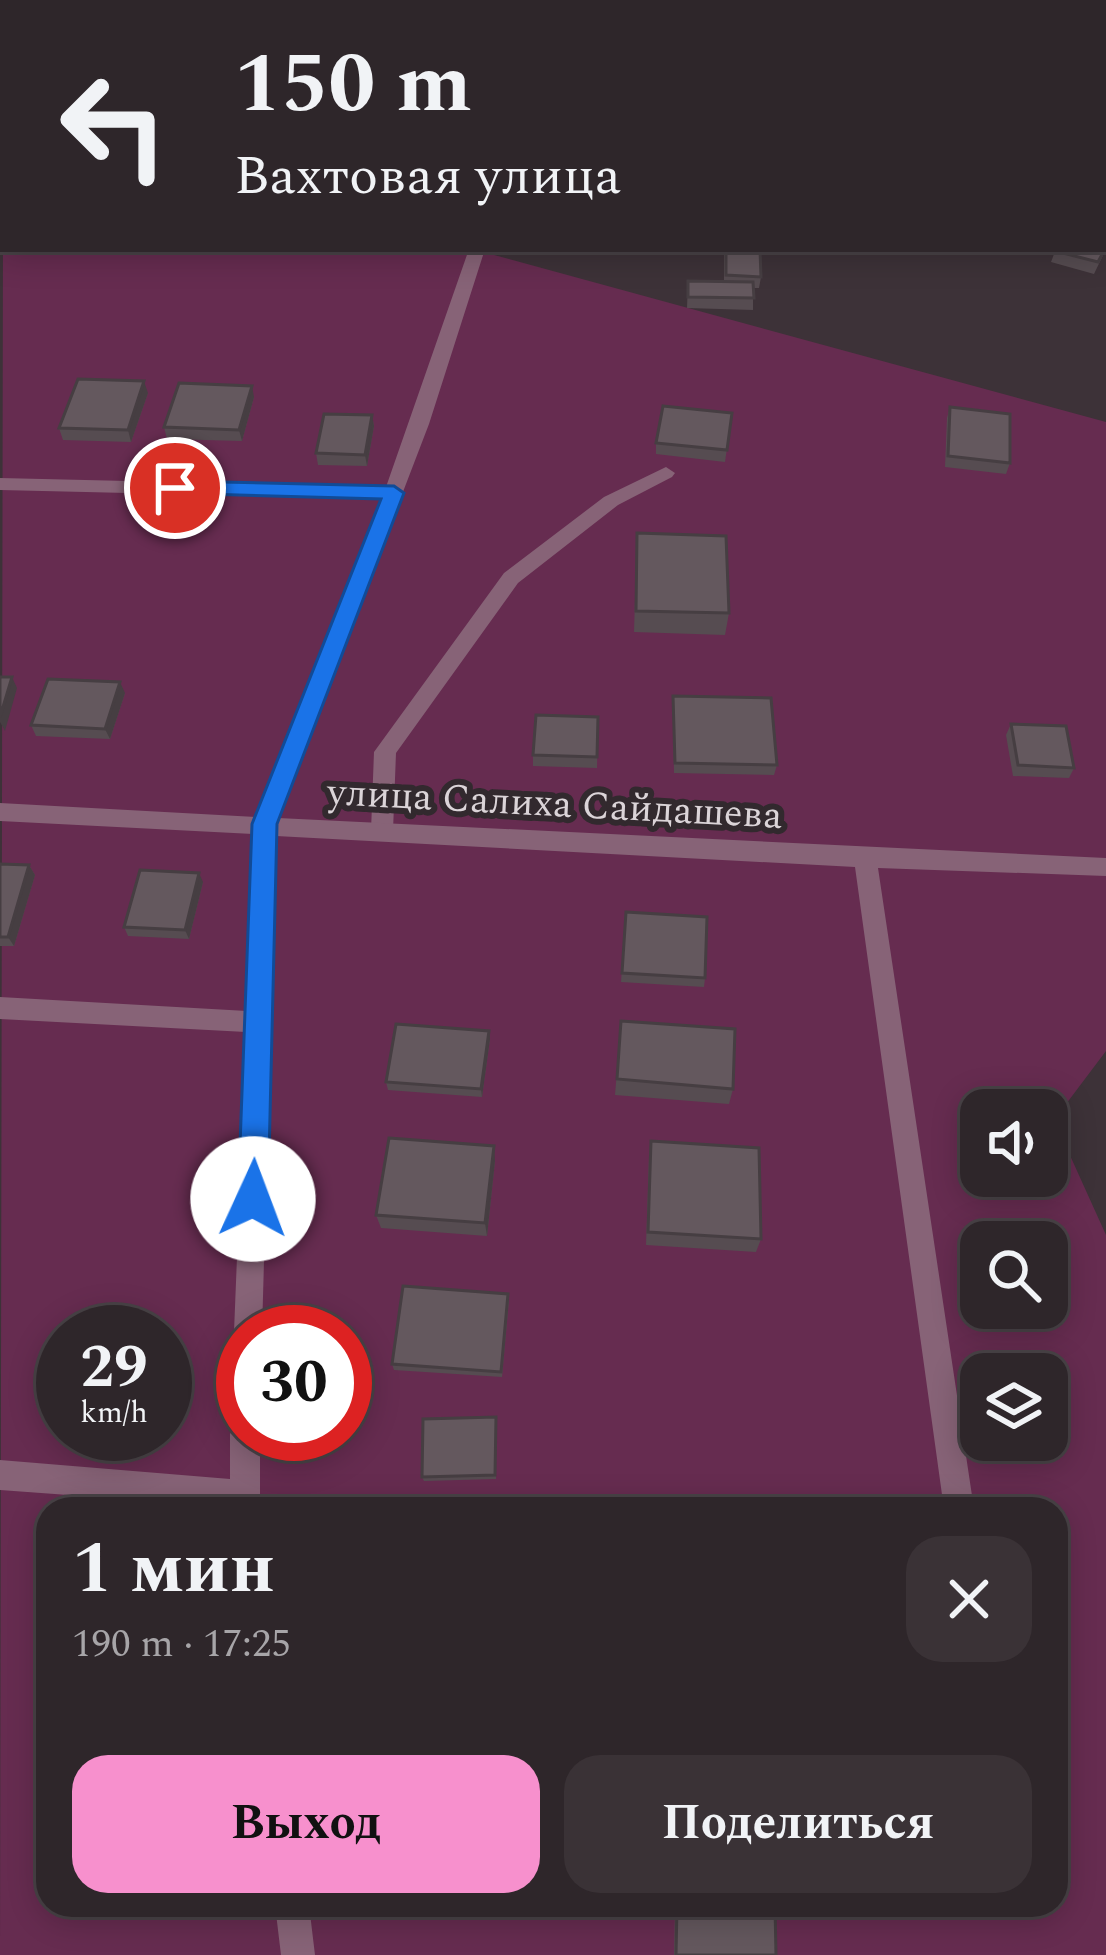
<!DOCTYPE html>
<html lang="ru">
<meta charset="utf-8">
<style>
body{margin:0;font-family:Spectral,serif;background:#3a3236;color:#f1f3f6;height:100vh;display:flex;flex-direction:column;font-size:45px;white-space:nowrap}
*{box-sizing:border-box;margin:0}
p{font-size:39px;color:#a7a5a8}
.icon{flex:none;width:66px;height:66px;fill:none;stroke:currentColor;stroke-width:2;stroke-linecap:round;stroke-linejoin:round}
.map{position:relative;flex:1;overflow:hidden}
.drawer{position:absolute;left:36px;top:1497px;width:1032px;height:420px;display:flex;flex-direction:column;background:#2e262a;border-radius:36px;box-shadow:0 6px 30px #0003,0 0 0 3px #494347}
.drawer>*{flex:none}
.top-card{position:absolute;left:0px;top:0px;width:1107px;height:252px;box-shadow:0 6px 30px #0003,0 0 0 3px #494347;background:#2e262a;color:#f1f3f6;overflow:hidden}
.controls{position:absolute;left:960px;top:1089px;display:grid;gap:24px}
.controls a{display:grid;place-items:center;width:108px;height:108px;border-radius:24px;background:#2e262a;box-shadow:0 6px 30px #0003,0 0 0 3px #494347;font-size:60px}
.speed{position:absolute;left:36px;top:1305px;display:flex;gap:24px;font-size:60px;font-weight:700;text-align:center}
.speed>*{display:grid;place-content:center;width:156px;height:156px;border-radius:50%;background:#2e262a;box-shadow:0 6px 30px #0003,0 0 0 3px #494347;line-height:1}
.speed small{font-size:30px;font-weight:400}
.speed .limit{border:18px solid #d22;background:#fff;color:#111}
.pin{position:absolute;display:grid;place-items:center;width:102px;height:102px;color:#fff;margin:-51px;border:6px solid #fff;border-radius:50%;box-shadow:0 3px 12px #0007}
.me{position:absolute;width:132px;margin:-66px;rotate:2deg;stroke-linejoin:round;filter:drop-shadow(0 0 9px #0008)}
.turn{display:flex;align-items:center;gap:42px;height:252px;padding:0 36px;font-size:54px}
.turn .icon{width:156px;height:156px;stroke-width:2.5}
.turn b{display:block;font-size:84px;line-height:102px}
.round{display:grid;place-items:center;flex:none;width:126px;height:126px;border-radius:36px;background:#3a3236}
.summary{display:flex;align-items:center;justify-content:space-between;height:204px;padding:0 36px}
h1{font-size:72px;font-weight:700;line-height:90px}
.button{display:flex;gap:24px;margin-top:auto;padding:24px 36px}
.button a{flex:1;height:138px;border-radius:36px;background:#f790cd;color:#111;font-size:48px;font-weight:700;line-height:138px;text-align:center}
.button a+a{background:#3a3236;color:#f1f3f6}
.map>svg:first-child{display:block}
.green{fill:#662c50;fill-rule:evenodd}
.lines{fill:none;stroke-linecap:round;stroke-linejoin:round}
.lane{fill:#876377;fill-rule:evenodd}
.street{fill:#876377;fill-rule:evenodd}
.wall{fill:#564c51}
.shaded-wall{fill:#463e42}
.building{fill:#64585e;stroke:#463e42;stroke-width:3}
.route{fill:#1a73e8;stroke:#114b97;stroke-width:3}
.labels{text-anchor:middle;stroke-width:12;stroke-linejoin:round;paint-order:stroke}
.street-label{font-size:39px;fill:#dbd4d8;stroke:#32292e}
</style>
<div class="map">
<svg width="1106" height="1955" viewBox="0 0 1106 1955">
<rect width="100%" height="100%" fill="#3d3238"/>
<path class="green" d="M 3,218 L 3,249 L 472,249 L 1106,422 L 1106,1051 L 1054,1120 L 1106,1235 L 1106,1955 L 0,1955 ZM 981,1110 L 1047,1110 L 1047,1176 L 981,1176 ZM 981,1242 L 1047,1242 L 1047,1308 L 981,1308 ZM 63,1332 L 165,1332 L 165,1434 L 63,1434 ZM 243,1332 L 345,1332 L 345,1434 L 243,1434 ZM 981,1374 L 1047,1374 L 1047,1440 L 981,1440 ZM 48,1509 L 1056,1509 L 1056,1905 L 48,1905 Z"/>
<g class="lines">
<path class="lane" d="M 621,0 L 644,0 L 647,3 L 624,3 Z
M 673,0 L 699,0 L 670,3 Z
M 1097,0 L 1106,0 L 1106,5 L 1094,3 Z
M 1104,44 L 1106,44 L 1106,52 L 1104,52 Z
M 666,467 L 675,473 L 672,477 L 618,505 L 518,583 L 396,753 L 393,831 L 390,837 L 374,837 L 371,831 L 374,752 L 504,573 L 604,497 Z"/>
<path class="street" d="M 1104,232 L 1106,232 L 1106,242 L 1104,242 Z
M 469,249 L 485,249 L 429,424 L 278,818 L 1106,858 L 1106,876 L 878,868 L 974,1509 L 944,1509 L 855,867 L 276,836 L 262,1332 L 243,1332 L 243,1344 L 234,1332 L 246,1032 L 0,1019 L 0,997 L 247,1011 L 253,834 L 0,821 L 0,803 L 257,817 L 382,499 L 0,490 L 0,478 L 386,487 Z
M 243,1420 L 243,1434 L 260,1434 L 260,1509 L 0,1490 L 0,1460 L 230,1479 L 230,1434 L 235,1424 Z
M 275,1905 L 309,1905 L 315,1955 L 281,1955 Z"/>
</g>
<path class="wall" d="M 325,0 L 361,0 L 358,3 L 325,3 Z
M 1106,239 L 1106,249 L 1094,274 L 1051,262 L 1056,249 Z
M 724,249 L 760,249 L 761,277 L 759,288 L 753,288 L 753,310 L 687,308 L 688,281 L 724,282 Z
M 148,393 L 131,442 L 63,440 L 59,428 Z
M 254,397 L 242,441 L 167,439 L 164,427 Z
M 950,407 L 1010,463 L 1006,474 L 945,467 L 947,418 Z
M 732,413 L 725,462 L 656,454 L 656,443 Z
M 372,415 L 374,426 L 367,466 L 318,465 L 316,453 Z
M 637,533 L 729,613 L 725,635 L 634,632 Z
M 125,693 L 110,739 L 36,736 L 31,725 Z
M 673,696 L 777,765 L 774,775 L 674,773 Z
M 598,717 L 597,768 L 533,766 L 533,755 Z
M 1011,724 L 1074,768 L 1069,778 L 1013,776 L 1006,735 Z
M 0,864 L 29,865 L 35,875 L 14,946 L 0,946 Z
M 203,882 L 189,939 L 128,936 L 124,927 Z
M 626,912 L 705,978 L 704,987 L 621,982 Z
M 621,1021 L 733,1089 L 729,1104 L 615,1095 Z
M 489,1031 L 490,1039 L 482,1097 L 388,1090 L 386,1082 Z
M 651,1141 L 761,1239 L 756,1252 L 646,1245 L 649,1156 Z
M 495,1161 L 487,1236 L 381,1228 L 376,1215 Z
M 509,1300 L 502,1377 L 394,1370 L 392,1364 Z
M 496,1422 L 496,1479 L 424,1481 L 422,1477 Z
M 675,1905 L 775,1905 L 776,1955 L 674,1955 Z"/>
<path class="shaded-wall" d="M 144,381 L 148,393 L 131,442 L 128,430 Z
M 252,386 L 254,397 L 242,441 L 239,430 Z
M 372,415 L 374,426 L 367,466 L 365,455 Z
M 12,677 L 17,688 L 5,731 L 0,722 L 0,717 Z
M 120,682 L 125,693 L 110,739 L 105,729 Z
M 29,865 L 35,875 L 14,946 L 8,937 Z
M 199,873 L 203,882 L 189,939 L 185,930 Z
M 489,1031 L 490,1039 L 482,1097 L 481,1089 Z
M 494,1146 L 495,1161 L 487,1236 L 485,1223 Z"/>
<path class="building" d="M 499,0 L 526,0 L 522,3 L 496,3 Z
M 1104,172 L 1106,173 L 1106,197 L 1104,196 Z
M 1104,239 L 1106,239 L 1106,247 L 1098,262 L 1055,251 L 1056,249 L 1104,249 Z
M 726,249 L 760,249 L 761,277 L 726,275 Z
M 688,281 L 753,282 L 754,298 L 688,297 Z
M 78,379 L 144,381 L 128,430 L 59,428 Z
M 179,383 L 252,386 L 239,430 L 164,427 Z
M 663,406 L 732,413 L 727,450 L 656,443 Z
M 950,407 L 1010,414 L 1010,463 L 948,456 Z
M 324,414 L 372,415 L 365,455 L 316,453 Z
M 637,533 L 726,536 L 729,613 L 636,611 Z
M 0,677 L 12,677 L 0,717 Z
M 48,679 L 120,682 L 105,729 L 31,725 Z
M 673,696 L 771,698 L 777,765 L 675,763 Z
M 536,715 L 598,717 L 597,757 L 533,755 Z
M 1011,724 L 1066,726 L 1074,768 L 1018,765 Z
M 0,864 L 29,865 L 8,937 L 0,937 Z
M 140,870 L 199,873 L 185,930 L 124,927 Z
M 626,912 L 707,917 L 705,978 L 622,973 Z
M 621,1021 L 735,1029 L 733,1089 L 617,1079 Z
M 396,1024 L 489,1031 L 481,1089 L 386,1082 Z
M 389,1138 L 494,1146 L 485,1223 L 376,1215 Z
M 651,1141 L 759,1148 L 761,1239 L 648,1232 Z
M 403,1286 L 508,1294 L 501,1372 L 392,1364 Z
M 496,1417 L 495,1475 L 422,1477 L 423,1419 Z
M 677,1905 L 775,1905 L 776,1955 L 676,1955 Z"/>
<path class="route" d="M 175,481 L 394,486 L 404,493 L 277,824 L 268,1199 L 263,1209 L 253,1214 L 242,1209 L 238,1199 L 252,824 L 381,499 L 168,493 L 165,488 Z"/>
<g class="labels">
<g class="street-label">
<text transform="translate(555 802) rotate(3)" y="14">улица Салиха Сайдашева</text>
</g>
</g>
</svg>
<div class="controls">
<a><svg class="icon" aria-label="sound" viewBox="0 0 24 24"><path d="M4 9h4l5-4v14l-5-4H4zM17 9q2 3 0 6"/></svg></a>
<a><svg class="icon" aria-label="search" viewBox="0 0 24 24"><circle cx="10" cy="10" r="6"/><path d="M15 15l6 6"/></svg></a>
<a><svg class="icon" aria-label="layers" viewBox="0 0 24 24"><path d="M12 4l9 5-9 5-9-5zM3 14l9 5 9-5"/></svg></a>
</div>
<div class="speed"><div>29<small>km/h</small></div><div class="limit">30</div></div>
<div class="pin" style="left:175px;top:488px;background:#d93025"><svg class="icon" aria-label="arrive" viewBox="0 0 24 24"><path d="M6 21V4h12l-3 4 3 4H6"/></svg></div>
<svg class="me" style="left:253px;top:1199px" viewBox="-20 -20 40 40"><circle r="19" fill="#fff"/><path d="M0-13L10 11 0 6-10 11z" fill="#1a73e8"/></svg>
<div class="top-card">
<div class="turn"><svg class="icon" aria-label="left" viewBox="0 0 24 24"><path d="M17 20v-9H6M10 6l-5 5 5 5"/></svg><div><b>150 m</b>Вахтовая улица</div></div>
</div>
<section class="drawer">
<div class="summary"><div><h1>1 мин</h1><p>190 m · 17:25</p></div><a class="round"><svg class="icon" aria-label="close" viewBox="0 0 24 24"><path d="M6 6l12 12M18 6L6 18"/></svg></a></div>
<div class="button"><a>Выход</a><a>Поделиться</a></div>
</section>
</div>
